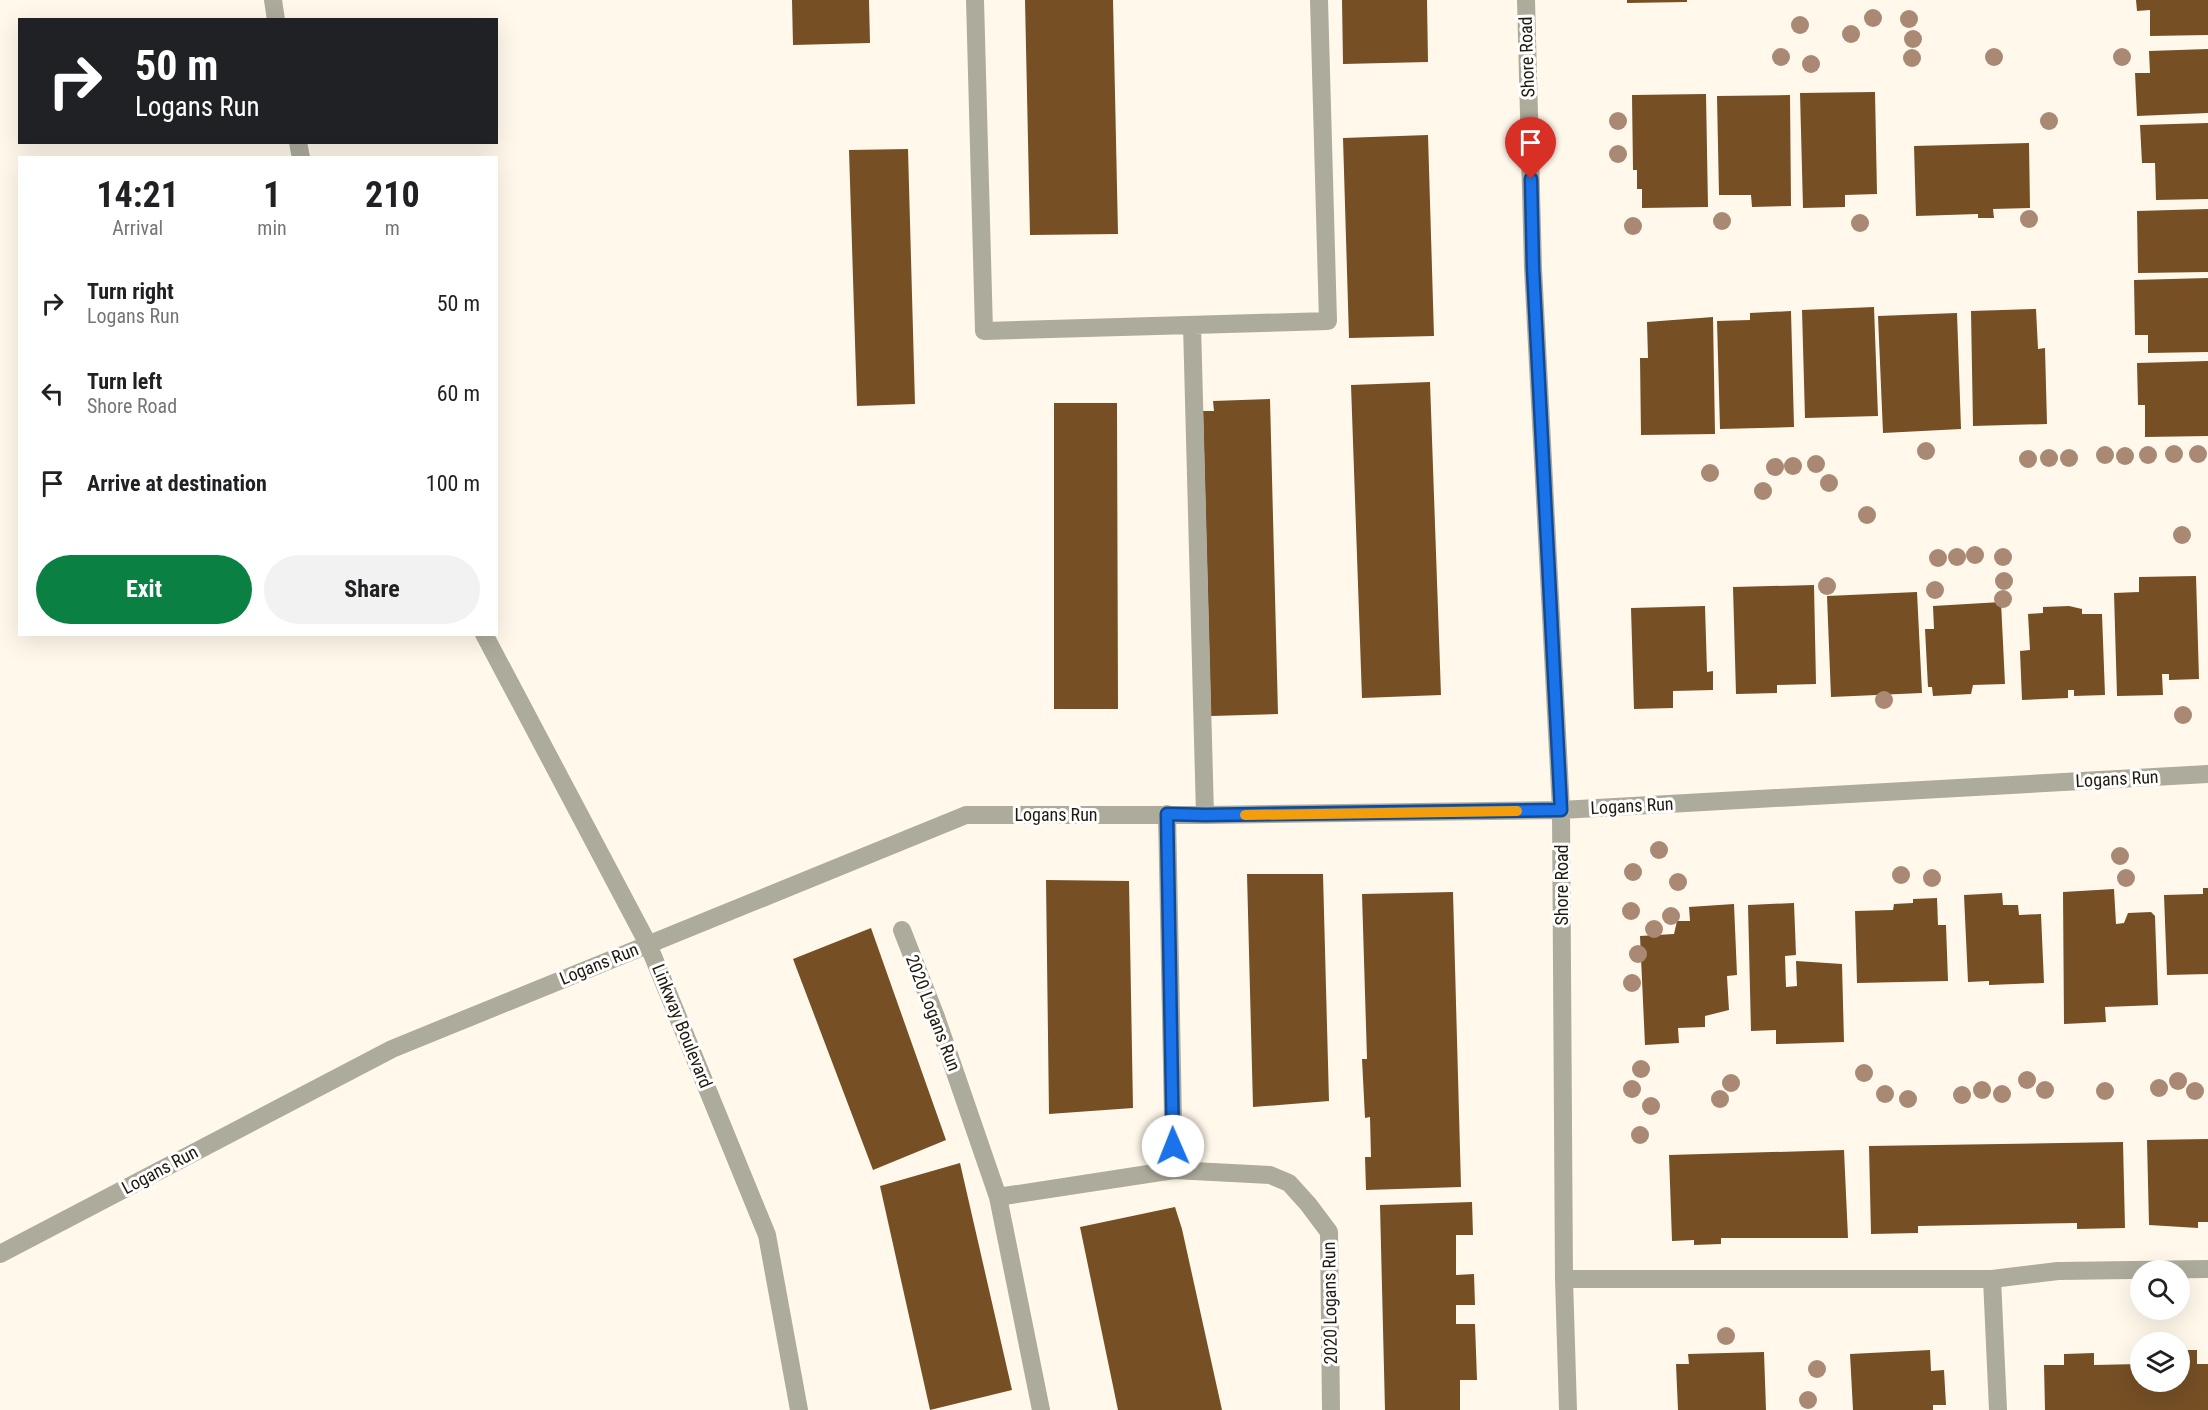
<!DOCTYPE html>
<style>
body{margin:0;font-family:"Roboto Condensed",sans-serif;background:#f2f2f2;color:#202124;height:100vh;display:flex;flex-direction:column;font-size:22px;white-space:nowrap}
*{box-sizing:border-box;margin:0}
p{font-size:20px;color:#757577}
.icon{flex:none;width:33px;height:33px;fill:none;stroke:currentColor;stroke-width:2;stroke-linecap:round;stroke-linejoin:round}
.map{position:relative;flex:1;overflow:hidden}
.details{position:absolute;left:18px;top:156px;width:480px;height:480px;display:flex;flex-direction:column;background:#fff;border-radius:0px;box-shadow:0 6px 24px #0002}
.details>*{flex:none}
.hud{position:absolute;left:18px;top:18px;width:480px;height:126px;border-radius:0px;box-shadow:0 6px 24px #0002;background:#202124;color:#fff;overflow:hidden}
.fabs{position:absolute;left:2130px;top:1260px;display:grid;gap:12px}
.fabs a{display:grid;place-items:center;width:60px;height:60px;border-radius:50%;background:#fff;box-shadow:0 6px 24px #0002;font-size:30px}
.pin{position:absolute;display:grid;place-items:center;width:51px;height:51px;color:#fff;margin:-62px -26px;border-radius:50% 50% 50% 0;rotate:-45deg;box-shadow:0 0 6px #0007}
.pin .icon{rotate:45deg}
.me{position:absolute;width:66px;margin:-33px;rotate:359deg;stroke-linejoin:round;filter:drop-shadow(0 0 4px #0008)}
.turn{display:flex;align-items:center;gap:21px;height:126px;padding:0 18px;font-size:27px}
.turn .icon{width:78px;height:78px;stroke-width:2.5}
.turn b{display:block;font-size:42px;line-height:51px}
.eta{display:flex;justify-content:space-evenly;align-items:center;height:102px;text-align:center}
.eta b{font-size:36px;font-weight:700;line-height:42px}
.cta{display:flex;gap:12px;margin-top:auto;padding:12px 18px}
.cta a{flex:1;height:69px;border-radius:36px;background:#0b8043;color:#fff;font-size:24px;font-weight:700;line-height:69px;text-align:center}
.cta a+a{background:#f2f2f2;color:#202124}
ul{padding:0;list-style:none}
li{display:flex;align-items:center;gap:18px;height:90px;padding:0 18px}
li div{flex:1}
li b{display:block;font-size:22px}
li em{font-style:normal}
.map>svg:first-child{display:block}
.building{fill:#764f25}
.lines{fill:none;stroke-linecap:round;stroke-linejoin:round}
.minor{stroke:#adab9c;stroke-width:18}
.tree{fill:#a98973}
.route-casing{stroke:#114b97;stroke-width:15}
.route{stroke:#1a73e8;stroke-width:10}
.slow{stroke:#f59e0b;stroke-width:10}
.labels{text-anchor:middle;stroke-width:6;stroke-linejoin:round;paint-order:stroke}
.street-label{font-size:18px;fill:#211b0f;stroke:#fff}
</style>
<div class="map">
<svg width="2208" height="1410" viewBox="0 0 2208 1410">
<rect width="100%" height="100%" fill="#fff8eb"/>
<path class="building" d="M 792,0 L 869,0 L 870,43 L 793,45 Z
M 1025,0 L 1113,0 L 1118,234 L 1030,235 Z
M 1342,0 L 1427,0 L 1428,62 L 1343,64 Z
M 1627,0 L 1687,0 L 1687,2 L 1627,3 Z
M 2136,0 L 2208,0 L 2208,35 L 2150,36 L 2150,10 L 2137,11 Z
M 2208,49 L 2208,113 L 2137,116 L 2135,73 L 2150,73 L 2149,51 Z
M 1875,92 L 1877,194 L 1845,195 L 1845,207 L 1803,208 L 1800,93 Z
M 1706,94 L 1708,207 L 1642,208 L 1642,189 L 1637,189 L 1637,170 L 1633,170 L 1632,95 Z
M 1790,95 L 1791,206 L 1752,207 L 1751,195 L 1719,195 L 1717,96 Z
M 2208,123 L 2208,199 L 2156,200 L 2155,163 L 2142,163 L 2140,125 Z
M 1428,135 L 1434,336 L 1349,338 L 1343,138 Z
M 2029,143 L 2030,208 L 1993,209 L 1994,218 L 1978,218 L 1978,214 L 1916,216 L 1914,146 Z
M 908,149 L 915,404 L 857,406 L 849,150 Z
M 2208,209 L 2208,272 L 2138,273 L 2137,211 Z
M 2208,278 L 2208,352 L 2148,353 L 2148,335 L 2135,335 L 2134,280 Z
M 1874,307 L 1878,416 L 1805,418 L 1802,310 Z
M 2036,309 L 2038,349 L 2045,348 L 2047,424 L 1973,426 L 1971,311 Z
M 1791,311 L 1794,427 L 1720,429 L 1717,321 L 1750,320 L 1750,313 Z
M 1957,313 L 1961,429 L 1883,433 L 1878,316 Z
M 1713,317 L 1715,434 L 1641,435 L 1640,358 L 1648,358 L 1647,322 Z
M 2208,361 L 2208,436 L 2145,437 L 2145,405 L 2138,405 L 2137,363 Z
M 1430,382 L 1441,695 L 1362,698 L 1351,385 Z
M 1270,399 L 1278,714 L 1211,716 L 1203,411 L 1214,411 L 1213,401 Z
M 1054,403 L 1117,403 L 1118,709 L 1054,709 Z
M 2196,576 L 2199,679 L 2169,680 L 2169,674 L 2162,674 L 2163,695 L 2117,696 L 2114,593 L 2139,592 L 2139,577 Z
M 1814,585 L 1816,684 L 1777,685 L 1777,693 L 1736,694 L 1733,587 Z
M 1917,592 L 1922,693 L 1831,697 L 1827,596 Z
M 2001,602 L 2005,684 L 1973,685 L 1971,694 L 1933,696 L 1932,687 L 1928,687 L 1925,629 L 1934,629 L 1933,606 Z
M 1705,606 L 1707,672 L 1713,671 L 1713,690 L 1673,691 L 1673,708 L 1634,709 L 1631,608 Z
M 2069,606 L 2082,609 L 2082,614 L 2102,614 L 2105,695 L 2074,696 L 2074,690 L 2068,690 L 2068,698 L 2022,700 L 2020,651 L 2030,650 L 2028,614 L 2043,613 L 2043,607 Z
M 1247,874 L 1323,874 L 1329,1101 L 1253,1107 Z
M 1046,880 L 1129,881 L 1133,1108 L 1049,1114 Z
M 2203,888 L 2208,888 L 2208,974 L 2167,975 L 2164,895 L 2203,894 Z
M 2114,889 L 2116,924 L 2124,923 L 2128,913 L 2151,912 L 2155,916 L 2158,1005 L 2105,1007 L 2106,1022 L 2064,1024 L 2063,892 Z
M 1453,892 L 1461,1187 L 1366,1190 L 1365,1157 L 1371,1157 L 1370,1117 L 1365,1118 L 1362,1059 L 1367,1059 L 1362,894 Z
M 2002,893 L 2003,905 L 2018,905 L 2019,915 L 2041,914 L 2044,983 L 1989,985 L 1989,981 L 1968,982 L 1964,895 Z
M 1937,898 L 1938,925 L 1946,925 L 1948,981 L 1857,983 L 1855,911 L 1893,910 L 1894,904 L 1913,903 L 1913,899 Z
M 1794,903 L 1796,955 L 1785,956 L 1786,987 L 1797,986 L 1796,961 L 1842,964 L 1844,1042 L 1776,1044 L 1776,1030 L 1751,1031 L 1748,905 Z
M 1734,904 L 1737,975 L 1727,976 L 1729,1010 L 1705,1016 L 1705,1027 L 1678,1028 L 1679,1043 L 1645,1045 L 1640,936 L 1674,934 L 1677,921 L 1690,921 L 1689,907 Z
M 871,928 L 946,1140 L 873,1170 L 793,959 Z
M 2208,1139 L 2208,1222 L 2198,1222 L 2198,1228 L 2149,1225 L 2147,1140 Z
M 2123,1142 L 2125,1228 L 2077,1229 L 2077,1223 L 1918,1226 L 1918,1233 L 1871,1234 L 1869,1146 Z
M 1844,1150 L 1848,1238 L 1721,1238 L 1721,1244 L 1694,1245 L 1694,1240 L 1672,1241 L 1669,1155 Z
M 960,1163 L 1012,1390 L 930,1410 L 880,1186 Z
M 1472,1202 L 1473,1235 L 1456,1235 L 1456,1275 L 1474,1274 L 1475,1305 L 1456,1305 L 1456,1324 L 1475,1324 L 1477,1380 L 1460,1380 L 1460,1410 L 1385,1410 L 1380,1205 Z
M 1175,1207 L 1182,1229 L 1222,1410 L 1118,1410 L 1080,1227 Z
M 1930,1350 L 1931,1371 L 1944,1370 L 1946,1405 L 1933,1405 L 1933,1410 L 1853,1410 L 1850,1354 Z
M 2180,1350 L 2197,1350 L 2197,1364 L 2208,1364 L 2208,1410 L 2045,1410 L 2044,1365 L 2064,1365 L 2064,1354 L 2094,1353 L 2094,1365 L 2140,1364 L 2140,1382 L 2180,1382 Z
M 1764,1352 L 1766,1410 L 1678,1410 L 1676,1364 L 1689,1364 L 1688,1354 Z"/>
<g class="lines">
<path class="minor" d="M 273,0 L 276,20
M 975,0 L 984,331 L 1328,321 L 1319,0
M 1526,0 L 1533,268 L 1561,810 L 1564,1279 L 1568,1410
M 298,142 L 301,158
M 1192,325 L 1205,815
M 484,634 L 648,944 L 767,1235 L 799,1410
M 1167,814 L 1174,1170
M 902,930 L 936,1017 L 998,1197 L 1041,1410
M 998,1197 L 1174,1170 L 1270,1175 L 1289,1183 L 1308,1204 L 1329,1232 L 1331,1410
M 0,1254 L 392,1049 L 966,815 L 1205,815 L 1561,810 L 2208,774
M 1564,1279 L 1992,1279 L 2058,1271 L 2208,1269
M 1992,1279 L 1998,1410"/>
</g>
<g class="tree">
<circle cx="1873" cy="18" r="9"/>
<circle cx="1909" cy="19" r="9"/>
<circle cx="1800" cy="25" r="9"/>
<circle cx="1851" cy="34" r="9"/>
<circle cx="1913" cy="39" r="9"/>
<circle cx="1781" cy="57" r="9"/>
<circle cx="1994" cy="57" r="9"/>
<circle cx="2122" cy="57" r="9"/>
<circle cx="1912" cy="58" r="9"/>
<circle cx="1811" cy="64" r="9"/>
<circle cx="1618" cy="121" r="9"/>
<circle cx="2049" cy="121" r="9"/>
<circle cx="1618" cy="154" r="9"/>
<circle cx="2029" cy="219" r="9"/>
<circle cx="1722" cy="221" r="9"/>
<circle cx="1860" cy="223" r="9"/>
<circle cx="1633" cy="226" r="9"/>
<circle cx="1926" cy="451" r="9"/>
<circle cx="2174" cy="454" r="9"/>
<circle cx="2198" cy="454" r="9"/>
<circle cx="2105" cy="455" r="9"/>
<circle cx="2148" cy="455" r="9"/>
<circle cx="2125" cy="456" r="9"/>
<circle cx="2049" cy="458" r="9"/>
<circle cx="2069" cy="458" r="9"/>
<circle cx="2028" cy="459" r="9"/>
<circle cx="1816" cy="464" r="9"/>
<circle cx="1793" cy="466" r="9"/>
<circle cx="1775" cy="467" r="9"/>
<circle cx="1710" cy="473" r="9"/>
<circle cx="1829" cy="483" r="9"/>
<circle cx="1763" cy="491" r="9"/>
<circle cx="1867" cy="515" r="9"/>
<circle cx="2182" cy="535" r="9"/>
<circle cx="1975" cy="555" r="9"/>
<circle cx="1957" cy="557" r="9"/>
<circle cx="2003" cy="557" r="9"/>
<circle cx="1938" cy="558" r="9"/>
<circle cx="2004" cy="581" r="9"/>
<circle cx="1827" cy="586" r="9"/>
<circle cx="1935" cy="590" r="9"/>
<circle cx="2003" cy="599" r="9"/>
<circle cx="1884" cy="700" r="9"/>
<circle cx="2183" cy="715" r="9"/>
<circle cx="1659" cy="850" r="9"/>
<circle cx="2120" cy="856" r="9"/>
<circle cx="1633" cy="872" r="9"/>
<circle cx="1901" cy="875" r="9"/>
<circle cx="1932" cy="878" r="9"/>
<circle cx="2126" cy="878" r="9"/>
<circle cx="1678" cy="882" r="9"/>
<circle cx="1631" cy="911" r="9"/>
<circle cx="1671" cy="916" r="9"/>
<circle cx="1654" cy="929" r="9"/>
<circle cx="1638" cy="954" r="9"/>
<circle cx="1632" cy="983" r="9"/>
<circle cx="1641" cy="1069" r="9"/>
<circle cx="1864" cy="1073" r="9"/>
<circle cx="2027" cy="1080" r="9"/>
<circle cx="2178" cy="1081" r="9"/>
<circle cx="1731" cy="1083" r="9"/>
<circle cx="2159" cy="1088" r="9"/>
<circle cx="1632" cy="1089" r="9"/>
<circle cx="1982" cy="1090" r="9"/>
<circle cx="2045" cy="1090" r="9"/>
<circle cx="2105" cy="1091" r="9"/>
<circle cx="2195" cy="1091" r="9"/>
<circle cx="1885" cy="1094" r="9"/>
<circle cx="2002" cy="1094" r="9"/>
<circle cx="1962" cy="1095" r="9"/>
<circle cx="1720" cy="1099" r="9"/>
<circle cx="1908" cy="1099" r="9"/>
<circle cx="1651" cy="1106" r="9"/>
<circle cx="1640" cy="1135" r="9"/>
<circle cx="1726" cy="1336" r="9"/>
<circle cx="1817" cy="1369" r="9"/>
<circle cx="1808" cy="1400" r="9"/>
</g>
<g class="lines">
<g class="route-casing">
<path id="route" d="M 1173,1146 L 1167,814 L 1205,815 L 1561,810 L 1533,268 L 1531,179"/>
</g>
<use href="#route" class="route"/>
<path class="slow" d="M 1245,815 L 1517,811"/>
</g>
<g class="labels">
<g class="street-label">
<text transform="translate(1527 57) rotate(-92)" y="6">Shore Road</text>
<text transform="translate(2117 779) rotate(-3)" y="6">Logans Run</text>
<text transform="translate(1632 806) rotate(-3)" y="6">Logans Run</text>
<text x="1056" y="821">Logans Run</text>
<text transform="translate(1562 885) rotate(-90)" y="6">Shore Road</text>
<text transform="translate(599 964) rotate(-22)" y="6">Logans Run</text>
<text transform="translate(933 1013) rotate(69)" y="6">2020 Logans Run</text>
<text transform="translate(682 1026) rotate(68)" y="6">Linkway Boulevard</text>
<text transform="translate(160 1170) rotate(-28)" y="6">Logans Run</text>
<text transform="translate(1330 1303) rotate(-91)" y="6">2020 Logans Run</text>
</g>
</g>
</svg>
<div class="fabs">
<a><svg class="icon" aria-label="search" viewBox="0 0 24 24"><circle cx="10" cy="10" r="6"/><path d="M15 15l6 6"/></svg></a>
<a><svg class="icon" aria-label="layers" viewBox="0 0 24 24"><path d="M12 4l9 5-9 5-9-5zM3 14l9 5 9-5"/></svg></a>
</div>
<div class="pin" style="left:1531px;top:179px;background:#d93025"><svg class="icon" aria-label="arrive" viewBox="0 0 24 24"><path d="M6 21V4h12l-3 4 3 4H6"/></svg></div>
<svg class="me" style="left:1173px;top:1146px" viewBox="-20 -20 40 40"><circle r="19" fill="#fff"/><path d="M0-13L10 11 0 6-10 11z" fill="#1a73e8"/></svg>
<div class="hud">
<div class="turn"><svg class="icon" aria-label="right" viewBox="0 0 24 24"><path d="M7 20v-9h11M14 6l5 5-5 5"/></svg><div><b>50 m</b>Logans Run</div></div>
</div>
<section class="details">
<div class="eta">
<div><b>14:21</b><p>Arrival</p></div>
<div><b>1</b><p>min</p></div>
<div><b>210</b><p>m</p></div>
</div>
<ul>
<li><svg class="icon" aria-label="right" viewBox="0 0 24 24"><path d="M7 20v-9h11M14 6l5 5-5 5"/></svg><div><b>Turn right</b><p>Logans Run</p></div><em>50 m</em></li>
<li><svg class="icon" aria-label="left" viewBox="0 0 24 24"><path d="M17 20v-9H6M10 6l-5 5 5 5"/></svg><div><b>Turn left</b><p>Shore Road</p></div><em>60 m</em></li>
<li><svg class="icon" aria-label="arrive" viewBox="0 0 24 24"><path d="M6 21V4h12l-3 4 3 4H6"/></svg><div><b>Arrive at destination</b></div><em>100 m</em></li>
</ul>
<div class="cta"><a>Exit</a><a>Share</a></div>
</section>
</div>
